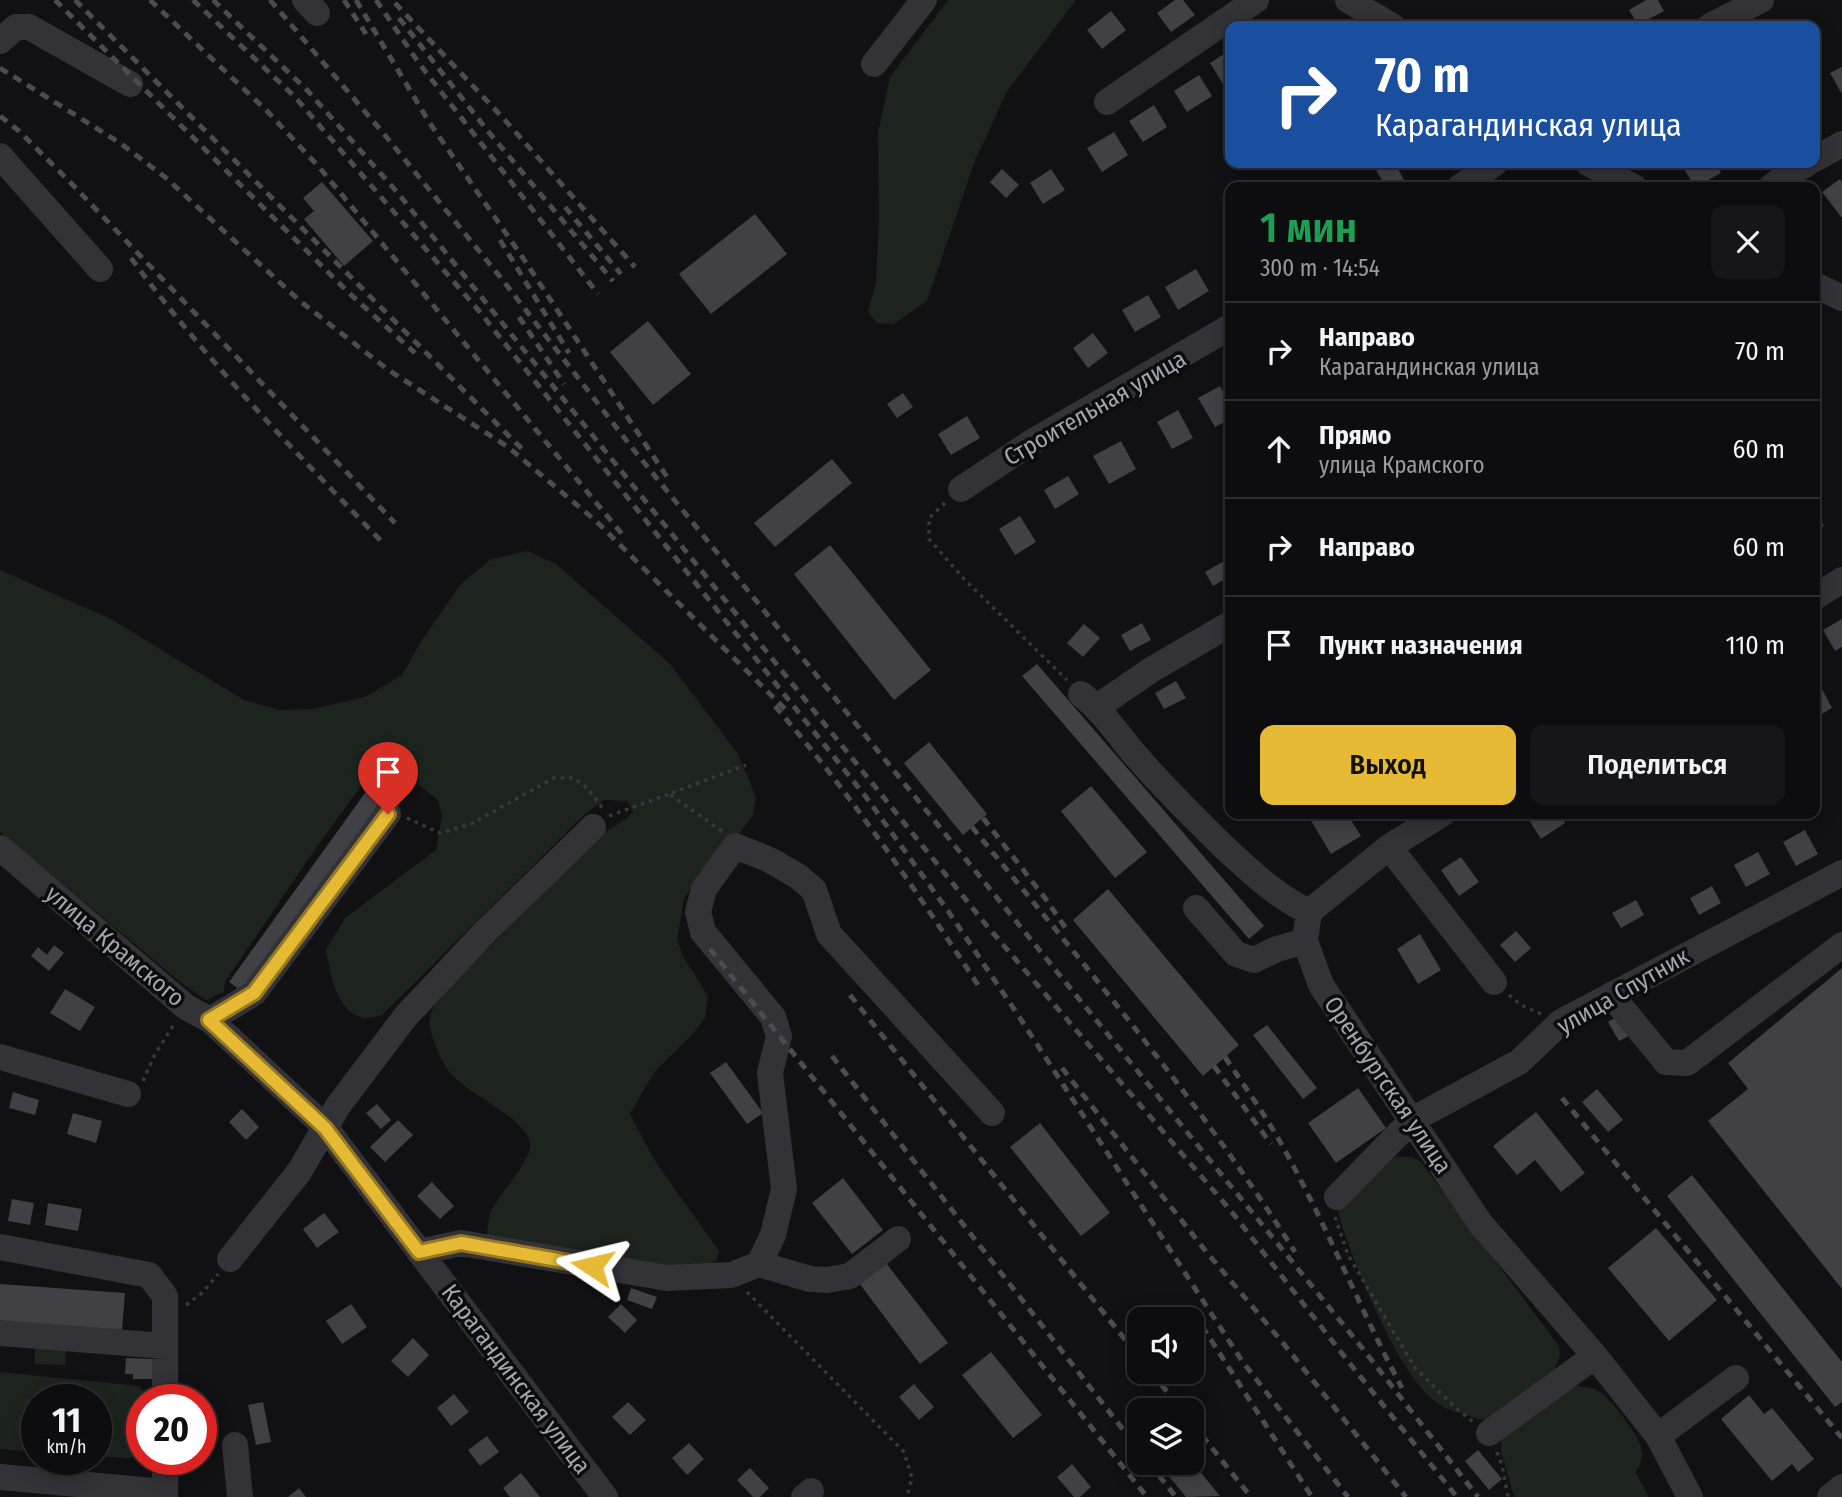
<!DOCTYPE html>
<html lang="ru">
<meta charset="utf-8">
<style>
body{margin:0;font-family:"Fira Sans Condensed",sans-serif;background:#161517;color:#f1f3f6;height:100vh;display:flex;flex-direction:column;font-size:26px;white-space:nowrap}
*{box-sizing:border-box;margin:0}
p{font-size:23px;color:#9a9b9e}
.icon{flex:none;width:38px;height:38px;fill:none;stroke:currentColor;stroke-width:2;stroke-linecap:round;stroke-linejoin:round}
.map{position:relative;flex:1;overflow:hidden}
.details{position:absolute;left:1225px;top:182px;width:595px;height:637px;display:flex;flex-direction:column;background:#0d0c0e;border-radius:14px;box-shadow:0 4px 18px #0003,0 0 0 2px #2d2c2e}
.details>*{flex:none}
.banner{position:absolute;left:1225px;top:21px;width:595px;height:147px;border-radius:14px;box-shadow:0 4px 18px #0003,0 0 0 2px #2d2c2e;background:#1a4fa0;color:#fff;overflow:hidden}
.buttons{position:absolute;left:1127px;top:1307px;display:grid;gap:14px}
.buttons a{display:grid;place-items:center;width:77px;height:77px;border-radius:14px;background:#0d0c0e;box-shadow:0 4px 18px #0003,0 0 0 2px #2d2c2e;font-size:35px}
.speed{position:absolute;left:21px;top:1384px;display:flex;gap:14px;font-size:35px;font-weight:700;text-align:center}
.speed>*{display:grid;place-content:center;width:91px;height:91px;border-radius:50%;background:#0d0c0e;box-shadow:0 4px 18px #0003,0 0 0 2px #2d2c2e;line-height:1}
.speed small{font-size:18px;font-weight:400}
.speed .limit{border:10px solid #d22;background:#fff;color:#111}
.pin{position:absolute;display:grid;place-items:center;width:60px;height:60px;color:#fff;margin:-72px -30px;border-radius:50% 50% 50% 0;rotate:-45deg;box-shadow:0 0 7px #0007}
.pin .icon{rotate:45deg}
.me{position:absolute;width:77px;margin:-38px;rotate:280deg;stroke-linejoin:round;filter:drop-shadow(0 0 5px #0008)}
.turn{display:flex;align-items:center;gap:24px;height:147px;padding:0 35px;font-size:32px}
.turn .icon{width:91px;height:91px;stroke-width:2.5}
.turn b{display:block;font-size:49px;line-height:60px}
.round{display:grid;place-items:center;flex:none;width:74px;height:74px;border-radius:14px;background:#161517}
.headline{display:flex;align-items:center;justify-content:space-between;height:119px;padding:0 35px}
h1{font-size:42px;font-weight:600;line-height:52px;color:#1e9e55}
.cta{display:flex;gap:14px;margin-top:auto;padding:14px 35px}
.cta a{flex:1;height:80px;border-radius:14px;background:#e6ba34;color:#111;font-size:28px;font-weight:600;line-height:80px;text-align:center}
.cta a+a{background:#161517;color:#f1f3f6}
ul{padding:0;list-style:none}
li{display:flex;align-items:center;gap:21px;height:98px;padding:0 35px;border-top:2px solid #2d2c2e}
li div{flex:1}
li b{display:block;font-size:26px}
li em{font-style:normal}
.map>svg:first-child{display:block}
.green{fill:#1d241e}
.building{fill:#404045}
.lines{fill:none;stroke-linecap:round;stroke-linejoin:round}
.path{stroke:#38393d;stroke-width:3.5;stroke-dasharray:3.5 5;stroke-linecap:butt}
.minor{stroke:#323237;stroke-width:26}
.rail{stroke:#4b4c51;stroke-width:5;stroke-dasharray:9 7;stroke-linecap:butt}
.route-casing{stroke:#967922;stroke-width:18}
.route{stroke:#e6ba34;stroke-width:12}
.labels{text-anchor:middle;stroke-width:7;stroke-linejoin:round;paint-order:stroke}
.street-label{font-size:24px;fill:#a2a6b2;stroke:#0c0c0d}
</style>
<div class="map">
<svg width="1842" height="1497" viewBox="0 0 1842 1497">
<rect width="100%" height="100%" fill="#111012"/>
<path class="green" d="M 948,0 L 1076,0 L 1008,90 L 976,158 L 927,301 L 894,324 L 877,323 L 868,311 L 876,283 L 879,219 L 878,133 L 890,77 Z
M 528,551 L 556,564 L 670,664 L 738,754 L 756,797 L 753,815 L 736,838 L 716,855 L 684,898 L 677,940 L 683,956 L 708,996 L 705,1018 L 691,1036 L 655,1071 L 630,1114 L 655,1161 L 719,1251 L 716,1261 C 685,1278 536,1247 494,1240 L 487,1233 C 488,1228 488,1222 489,1217 C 495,1196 533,1162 530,1143 C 526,1118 466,1093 450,1073 C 444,1065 439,1054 435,1044 C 427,1023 427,1019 438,999 L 601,834 L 626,819 L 633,812 L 627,801 L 605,800 L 586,813 L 382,1015 C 377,1016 370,1018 365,1018 C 336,1014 330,972 326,949 L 345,918 L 436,850 L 442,816 L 438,800 L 392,763 L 377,764 L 316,848 L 225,982 L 224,992 L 206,1000 L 179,981 L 0,832 L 0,570 L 111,619 L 244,700 L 280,710 L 312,709 L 365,697 L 402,675 L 422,640 L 461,584 L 491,559 Z
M 1396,1157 L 1412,1157 L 1421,1162 L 1559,1346 L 1560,1356 L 1553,1373 L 1491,1419 C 1482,1421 1475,1418 1466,1415 C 1453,1411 1442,1408 1432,1399 C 1395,1368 1350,1256 1337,1209 L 1383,1162 Z
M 35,1344 L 66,1345 L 65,1365 L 35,1364 Z
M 0,1372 L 139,1386 L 145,1393 L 144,1400 L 142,1400 L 142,1427 L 138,1456 L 128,1458 L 96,1456 L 96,1400 L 37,1400 L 37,1452 L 0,1449 Z
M 1575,1386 C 1585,1387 1594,1387 1602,1393 C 1613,1402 1642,1439 1642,1452 C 1643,1460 1638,1467 1636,1473 L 1649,1497 L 1514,1497 L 1501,1451 L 1501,1438 Z"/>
<path class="building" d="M 1175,0 L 1183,0 L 1195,15 L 1171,32 L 1157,13 Z
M 1646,0 L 1658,0 L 1664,11 L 1638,25 L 1629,10 Z
M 1111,11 L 1126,30 L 1102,49 L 1087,30 Z
M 1230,50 L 1230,79 L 1223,84 L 1210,63 Z
M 1842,67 L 1842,94 L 1830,73 Z
M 1199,75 L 1212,96 L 1187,112 L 1174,91 Z
M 1154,105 L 1167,127 L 1143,142 L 1129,121 Z
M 1114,132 L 1128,155 L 1102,172 L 1087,148 Z
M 1372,163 L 1395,163 L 1404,180 L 1391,187 L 1386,187 Z
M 1689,163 L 1716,163 L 1721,173 L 1695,187 L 1683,167 Z
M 1002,169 L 1019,185 L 1006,198 L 990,182 Z
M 1051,169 L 1065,190 L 1043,204 L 1030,183 Z
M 1840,179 L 1842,182 L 1842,218 L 1822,192 Z
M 322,182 L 373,241 L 344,266 L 304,219 L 314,211 L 303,198 Z
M 755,214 L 787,254 L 711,314 L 679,274 Z
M 1196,269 L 1209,291 L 1178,310 L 1165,287 Z
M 1148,295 L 1161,317 L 1135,332 L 1122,310 Z
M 648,321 L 691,374 L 653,405 L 610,352 Z
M 1093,333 L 1108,353 L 1088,368 L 1073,348 Z
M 1220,386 L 1230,404 L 1230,419 L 1215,427 L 1198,398 Z
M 903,393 L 913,407 L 897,418 L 887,404 Z
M 1178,410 L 1193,438 L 1172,449 L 1157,422 Z
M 967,416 L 980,438 L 951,455 L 938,434 Z
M 1121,441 L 1136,469 L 1109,484 L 1093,456 Z
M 832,459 L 852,483 L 775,547 L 754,523 Z
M 1068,476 L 1079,494 L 1055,509 L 1044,490 Z
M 1815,510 L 1824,526 L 1815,532 Z
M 1020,516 L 1036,542 L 1015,555 L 999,529 Z
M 830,545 L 931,670 L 894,700 L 794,574 Z
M 1229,558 L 1230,576 L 1213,586 L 1205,572 Z
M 1842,619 L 1842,647 L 1835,651 L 1823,630 Z
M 1142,623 L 1151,640 L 1130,651 L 1121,635 Z
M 1084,624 L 1100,638 L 1083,657 L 1067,643 Z
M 1037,664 L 1264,926 L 1249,939 L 1022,676 Z
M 1815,676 L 1832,708 L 1815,718 Z
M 1176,681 L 1186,698 L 1164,709 L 1155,693 Z
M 929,742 L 987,814 L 963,835 L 904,763 Z
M 378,775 L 392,786 L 243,992 L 229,982 Z
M 1091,786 L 1147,852 L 1115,878 L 1061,811 Z
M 1307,814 L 1347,814 L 1361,836 L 1331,854 Z
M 1531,814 L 1559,814 L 1565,823 L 1541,839 L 1527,817 Z
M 1805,830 L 1818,854 L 1796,866 L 1783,842 Z
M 1758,852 L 1770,874 L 1746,887 L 1734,865 Z
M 1461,857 L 1479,882 L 1459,896 L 1441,870 Z
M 1712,886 L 1721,903 L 1699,915 L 1690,898 Z
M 1108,889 L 1239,1045 L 1203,1076 L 1073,920 Z
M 1636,900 L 1644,915 L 1621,928 L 1612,913 Z
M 1516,931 L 1531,948 L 1515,962 L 1500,945 Z
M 1420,934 L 1441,970 L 1418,984 L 1397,949 Z
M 54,945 L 64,953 L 49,971 L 31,956 L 38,947 L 47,955 Z
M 1842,968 L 1842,1289 L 1708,1121 L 1748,1089 L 1728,1063 Z
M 65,989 L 95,1007 L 80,1031 L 50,1013 Z
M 1618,1016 L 1629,1036 L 1619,1041 L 1608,1022 Z
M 1267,1025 L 1317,1088 L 1303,1099 L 1253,1035 Z
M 726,1062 L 763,1113 L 747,1124 L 710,1073 Z
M 1358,1088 L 1386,1128 L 1336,1163 L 1308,1123 Z
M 1597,1089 L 1623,1120 L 1608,1132 L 1582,1102 Z
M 13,1092 L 39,1100 L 35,1115 L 9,1108 Z
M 377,1104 L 391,1120 L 381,1129 L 366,1113 Z
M 242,1109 L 259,1127 L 246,1140 L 229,1122 Z
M 1536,1112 L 1585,1173 L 1561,1192 L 1535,1160 L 1517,1175 L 1493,1146 Z
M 73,1113 L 102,1121 L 96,1143 L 67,1134 Z
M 398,1120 L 413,1135 L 385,1162 L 370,1147 Z
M 1040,1123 L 1110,1213 L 1081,1236 L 1010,1147 Z
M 1692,1175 L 1842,1362 L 1842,1402 L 1835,1407 L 1667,1196 Z
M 843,1178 L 883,1230 L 852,1254 L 812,1203 Z
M 432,1182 L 454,1206 L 440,1219 L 417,1196 Z
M 12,1199 L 34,1203 L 30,1225 L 8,1221 Z
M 48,1203 L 82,1209 L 78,1231 L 45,1225 Z
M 324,1213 L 339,1232 L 317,1248 L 303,1229 Z
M 1656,1228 L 1717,1300 L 1669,1341 L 1608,1268 Z
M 886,1263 L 948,1343 L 920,1364 L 859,1283 Z
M 0,1284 L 125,1293 L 122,1330 L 0,1321 Z
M 631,1288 L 657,1297 L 652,1309 L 627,1300 Z
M 351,1304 L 367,1327 L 342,1344 L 326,1321 Z
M 621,1304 L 637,1320 L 625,1333 L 608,1317 Z
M 413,1338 L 429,1355 L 408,1377 L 391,1361 Z
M 991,1352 L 1042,1415 L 1013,1438 L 962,1375 Z
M 126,1358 L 152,1359 L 152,1379 L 133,1379 L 133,1374 L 125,1374 Z
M 914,1384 L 934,1407 L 919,1420 L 899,1397 Z
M 454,1394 L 469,1412 L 451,1426 L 437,1408 Z
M 1749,1395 L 1764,1414 L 1772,1408 L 1814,1459 L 1798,1472 L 1792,1464 L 1772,1481 L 1721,1419 Z
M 263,1402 L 271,1442 L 256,1445 L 248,1405 Z
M 628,1402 L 646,1420 L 630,1435 L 612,1417 Z
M 487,1436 L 499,1452 L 480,1466 L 468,1450 Z
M 689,1443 L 704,1459 L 687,1475 L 672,1458 Z
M 1478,1450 L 1502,1479 L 1489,1490 L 1465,1461 Z
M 1158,1463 L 1193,1463 L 1220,1496 L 1186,1497 Z
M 1072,1464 L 1091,1487 L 1080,1497 L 1074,1497 L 1057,1477 Z
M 750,1468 L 769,1488 L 760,1497 L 753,1497 L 737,1480 Z
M 521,1473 L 540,1497 L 510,1497 L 503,1488 Z
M 299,1488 L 306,1497 L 288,1497 Z"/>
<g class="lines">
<path class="path" d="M 945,503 L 929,518 L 929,539 L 964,579 L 1067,680
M 609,816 L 669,794
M 407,818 L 440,833 L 471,824 L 554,778 L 574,778 L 588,789 L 603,809
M 722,831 L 669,794 L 746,765
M 1509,995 L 1521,1005 L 1541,1014
M 143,1081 L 155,1054 L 175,1023
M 1335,1217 L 1348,1255 L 1415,1368 L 1457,1409 L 1473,1422
M 747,1292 L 904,1452 L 912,1478 L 907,1497
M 186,1305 L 202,1293 L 218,1274
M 1497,1452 L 1502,1465 L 1508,1497"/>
<path class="minor" d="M 305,0 L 317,13
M 1348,0 L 1392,26
M 1710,26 L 1761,0
M 0,41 L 16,27 L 29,27 L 130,84
M 874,64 L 924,0
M 1107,102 L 1256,0
M 0,156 L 100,269
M 1815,159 L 1842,144
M 1588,163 L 1634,187
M 1460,187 L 1495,163
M 1771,187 L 1788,174 L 1808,163
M 1815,285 L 1842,298
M 961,489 L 1032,442 L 1230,327
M 1815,597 L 1842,580
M 1081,694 C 1101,710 1115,730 1131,750 C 1160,784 1192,816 1224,847 C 1251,872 1276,896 1309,912
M 1097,707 L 1151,670 L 1230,624
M 1389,847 L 1494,982
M 0,848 L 186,1007 L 210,1020 L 325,1127 L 605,1497
M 1196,908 L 1236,954 L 1254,960 L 1277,949 L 1305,941
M 1309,912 L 1305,941 L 1321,985 L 1480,1223 L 1595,1356 L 1658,1436 L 1690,1497
M 1309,912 L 1389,847 L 1442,814
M 1611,995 L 1666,1062 L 1687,1063 L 1842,945
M 210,1020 L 254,993 L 388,814
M 0,1057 L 128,1094
M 1337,1197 L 1412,1120 L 1519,1062 L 1561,1022 L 1842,873
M 0,1247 L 149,1275 L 165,1296 L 165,1400
M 419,1252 L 461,1243 L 667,1278 L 731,1275 L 759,1264 L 810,1279 L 827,1280 L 850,1276 L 898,1239
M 230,1259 L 299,1172 L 338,1106 L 406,1016 L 485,932 L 593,827
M 759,1264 L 773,1235 L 784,1189 L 770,1073 L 779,1036 L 773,1017 L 703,932 L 698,912 L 704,889 L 735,846 L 770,860 L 799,877 L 814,890 L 829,934 L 992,1113
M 0,1333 L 165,1346
M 1489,1433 L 1595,1356
M 1658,1436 L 1736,1378
M 235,1445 L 240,1497
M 0,1477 L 165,1492
M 165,1497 L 165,1460
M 804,1497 L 811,1491
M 1830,1497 L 1842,1487"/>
<path class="rail" d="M 55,0 L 349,293 L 415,353
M 75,0 L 523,450
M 150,0 L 267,111 L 319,167 L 622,534
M 193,0 L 295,97 L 479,311 L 866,797 L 948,911 L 1018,1015 L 1242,1361 L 1348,1497
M 213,0 L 307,90 L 397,192 L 987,926 L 1231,1211 L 1351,1365 L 1457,1497
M 270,0 L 384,134 L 501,278 L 633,449 L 1363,1349 L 1478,1497
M 344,0 L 366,34
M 356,0 L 429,122 L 523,258 L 667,477
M 376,0 L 418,62 L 598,294
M 395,3 L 503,118 L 635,267
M 399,18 L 487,130 L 613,281
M 0,68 L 120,143 L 165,177 L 300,301 L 387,369 L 508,447 L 596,521 L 786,710
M 0,116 L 19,131 L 69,181 L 395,523
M 565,207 L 621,274
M 500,240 L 569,353
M 131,258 C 207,362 292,448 381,541
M 519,317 L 564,384
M 775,706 C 851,794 917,892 980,988
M 983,818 L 1045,898 L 1069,933
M 972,827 C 1084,965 1200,1101 1295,1252
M 710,949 L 1147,1497
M 850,995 L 1139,1357
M 832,1056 L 1139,1450
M 1225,1057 C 1245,1087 1266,1116 1283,1147 C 1327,1226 1360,1309 1402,1388
M 1214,1066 L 1271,1144
M 1062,1068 L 1204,1249 L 1283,1343 L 1406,1497
M 1562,1098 L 1842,1438
M 1202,1326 L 1312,1497
M 1151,1372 L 1182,1410
M 1192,1423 L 1251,1497
M 1149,1463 L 1176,1497"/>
</g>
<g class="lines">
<g class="route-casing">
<path id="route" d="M 388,814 L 254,993 L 209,1020 L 325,1128 L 419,1252 L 461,1243 L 592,1266"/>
</g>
<use href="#route" class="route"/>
</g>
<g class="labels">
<g class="street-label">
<text transform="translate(1095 408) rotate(-30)" y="8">Строительная улица</text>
<text transform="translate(115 946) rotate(40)" y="8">улица Крамского</text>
<text transform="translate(1623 991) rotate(-30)" y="8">улица Спутник</text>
<text transform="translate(1388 1085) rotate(56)" y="8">Оренбургская улица</text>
<text transform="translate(516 1379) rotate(53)" y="8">Карагандинская улица</text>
</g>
</g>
</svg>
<div class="buttons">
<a><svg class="icon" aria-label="sound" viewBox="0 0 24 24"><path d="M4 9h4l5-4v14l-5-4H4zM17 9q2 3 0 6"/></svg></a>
<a><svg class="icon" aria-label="layers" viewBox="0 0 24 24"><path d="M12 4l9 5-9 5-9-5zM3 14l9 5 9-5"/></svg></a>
</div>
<div class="speed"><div>11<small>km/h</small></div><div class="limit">20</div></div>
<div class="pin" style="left:388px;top:814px;background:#d93025"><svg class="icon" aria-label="arrive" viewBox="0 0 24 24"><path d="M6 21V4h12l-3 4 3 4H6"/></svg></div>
<svg class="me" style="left:592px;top:1266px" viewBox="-20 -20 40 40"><path d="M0-17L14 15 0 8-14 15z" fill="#e6ba34" stroke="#fff" stroke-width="4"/></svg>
<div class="banner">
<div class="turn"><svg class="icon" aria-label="right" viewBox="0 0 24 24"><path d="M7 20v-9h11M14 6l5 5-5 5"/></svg><div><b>70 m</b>Карагандинская улица</div></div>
</div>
<section class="details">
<div class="headline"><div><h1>1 мин</h1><p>300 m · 14:54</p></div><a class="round"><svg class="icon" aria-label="close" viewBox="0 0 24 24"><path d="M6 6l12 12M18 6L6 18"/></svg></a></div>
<ul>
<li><svg class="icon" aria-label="right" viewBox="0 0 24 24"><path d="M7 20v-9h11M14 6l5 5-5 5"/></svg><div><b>Направо</b><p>Карагандинская улица</p></div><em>70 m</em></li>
<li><svg class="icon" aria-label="ahead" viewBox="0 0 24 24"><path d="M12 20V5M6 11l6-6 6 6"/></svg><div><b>Прямо</b><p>улица Крамского</p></div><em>60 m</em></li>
<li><svg class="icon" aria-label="right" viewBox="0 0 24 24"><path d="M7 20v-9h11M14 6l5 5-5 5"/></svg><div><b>Направо</b></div><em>60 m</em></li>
<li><svg class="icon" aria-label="arrive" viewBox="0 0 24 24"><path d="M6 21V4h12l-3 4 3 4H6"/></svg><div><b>Пункт назначения</b></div><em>110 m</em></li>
</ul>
<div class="cta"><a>Выход</a><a>Поделиться</a></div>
</section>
</div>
